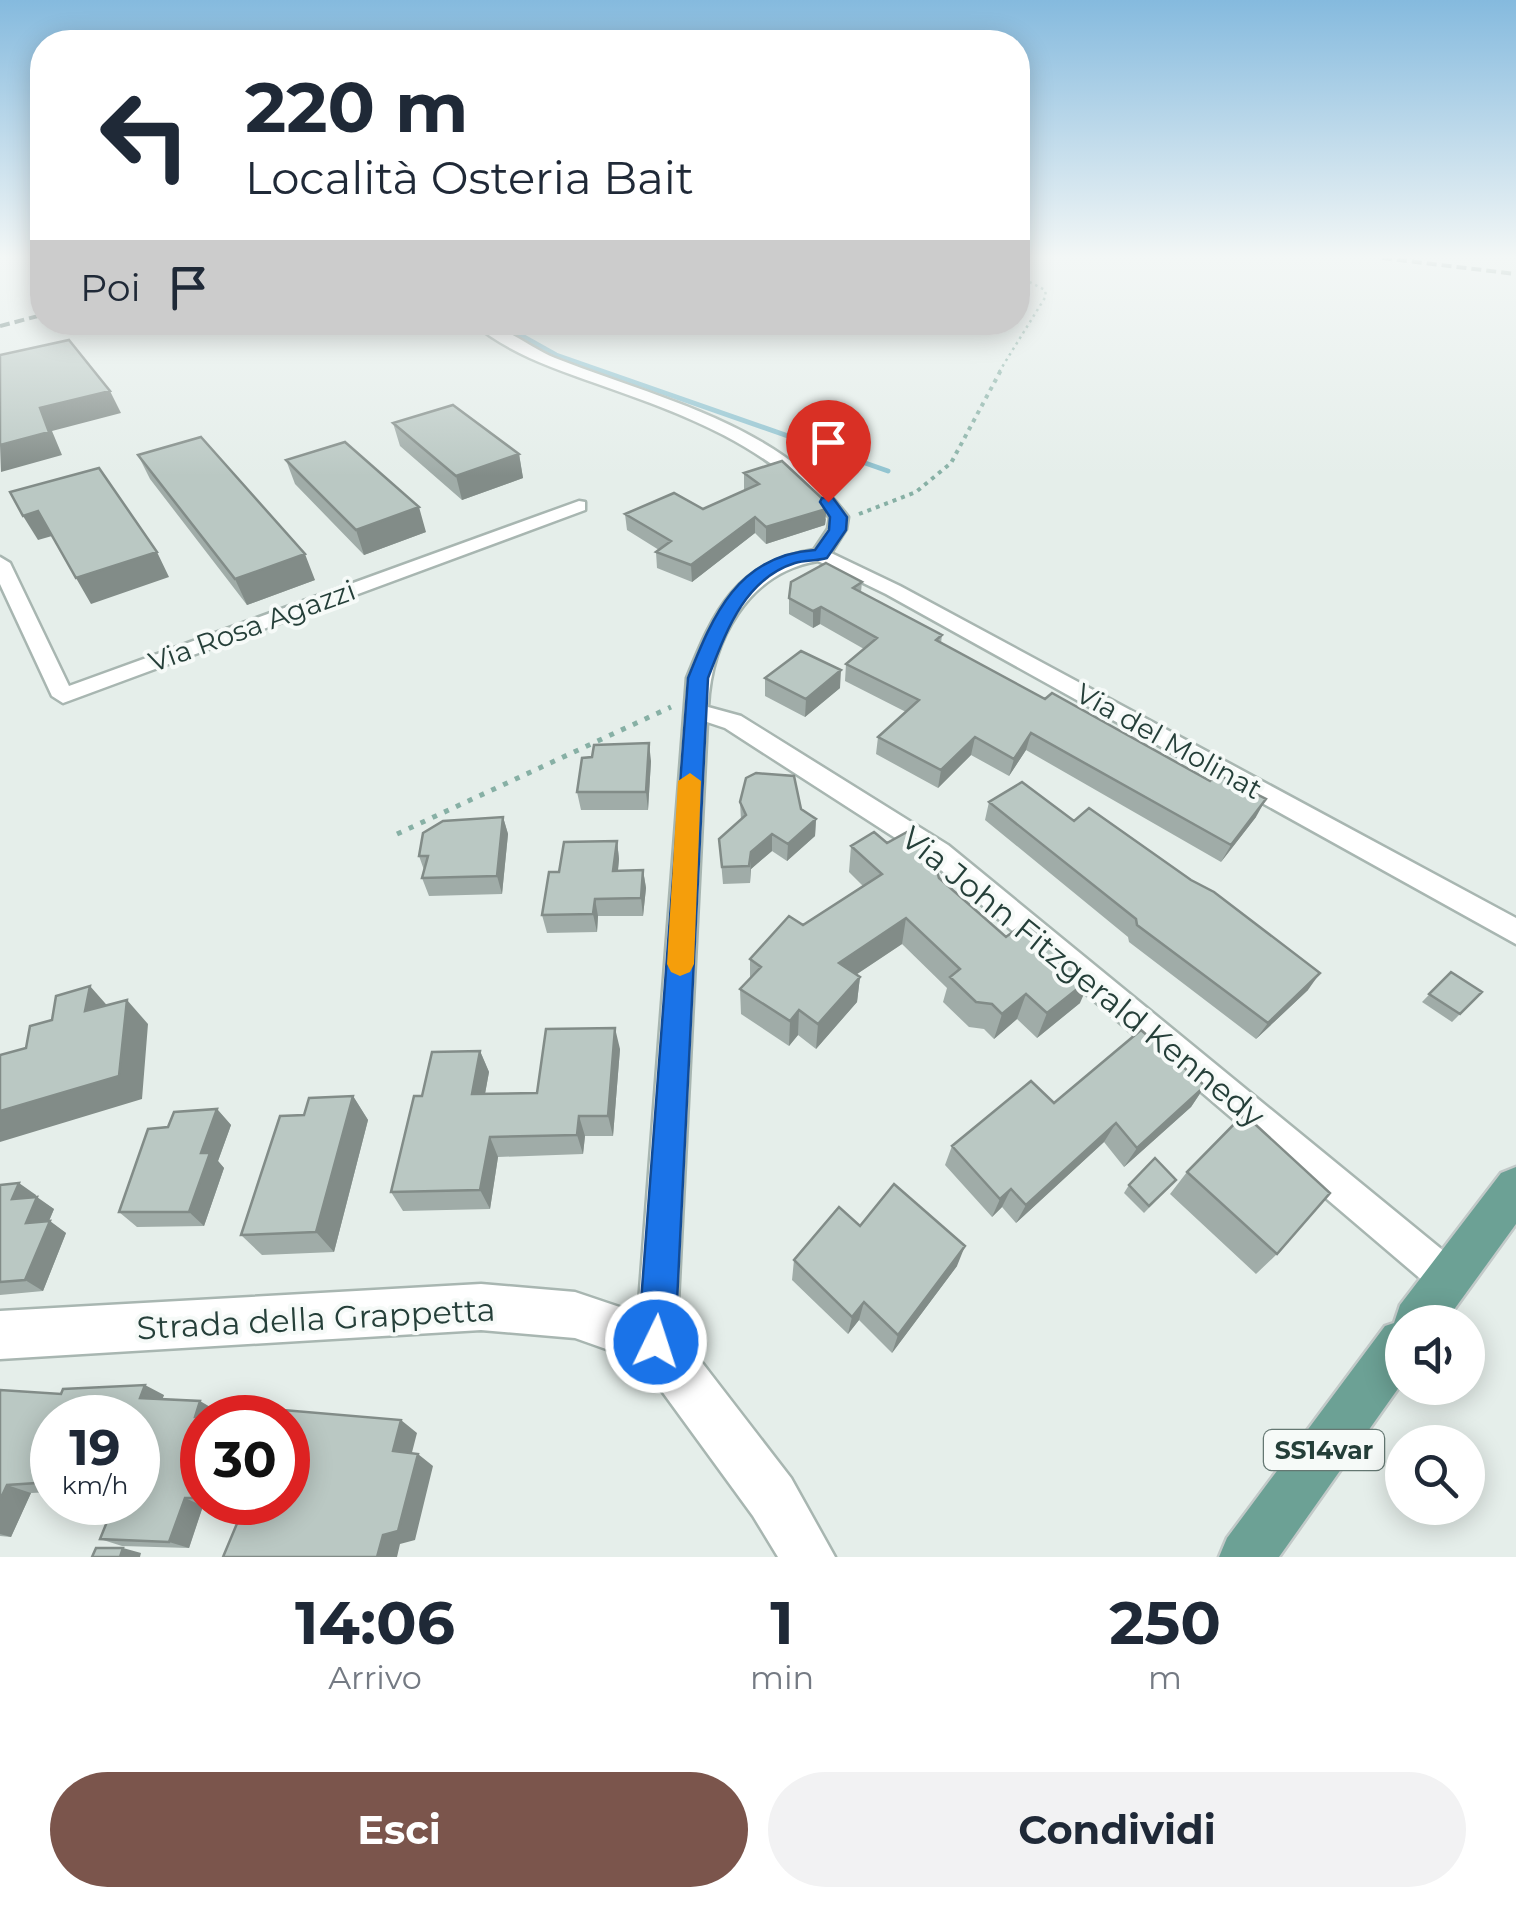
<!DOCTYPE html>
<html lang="it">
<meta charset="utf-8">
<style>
body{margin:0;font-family:Montserrat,sans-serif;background:#f2f2f3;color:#1f2937;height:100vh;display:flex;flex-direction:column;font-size:38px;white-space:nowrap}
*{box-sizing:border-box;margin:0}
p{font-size:32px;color:#747a83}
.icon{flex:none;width:55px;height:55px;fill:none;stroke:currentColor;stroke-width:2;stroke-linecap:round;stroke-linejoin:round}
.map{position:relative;height:1557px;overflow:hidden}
.panel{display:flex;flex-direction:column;background:#fff;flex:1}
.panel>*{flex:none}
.top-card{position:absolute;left:30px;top:30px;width:1000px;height:305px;border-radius:40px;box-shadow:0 5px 25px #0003;background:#fff;color:#1f2937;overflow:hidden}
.buttons{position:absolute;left:1385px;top:1305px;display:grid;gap:20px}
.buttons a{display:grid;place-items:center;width:100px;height:100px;border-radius:50%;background:#fff;box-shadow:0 5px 25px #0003;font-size:50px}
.speed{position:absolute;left:30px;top:1395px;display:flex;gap:20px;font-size:50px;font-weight:700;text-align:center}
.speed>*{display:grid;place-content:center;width:130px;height:130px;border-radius:50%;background:#fff;box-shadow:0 5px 25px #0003;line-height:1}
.speed small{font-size:25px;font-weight:400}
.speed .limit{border:15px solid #d22;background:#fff;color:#111}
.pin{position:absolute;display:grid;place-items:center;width:85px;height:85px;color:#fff;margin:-102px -42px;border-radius:50% 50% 50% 0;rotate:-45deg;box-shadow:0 0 10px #0007}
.pin .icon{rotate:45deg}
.me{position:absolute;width:110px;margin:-55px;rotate:4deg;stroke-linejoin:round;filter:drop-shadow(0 0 8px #0008)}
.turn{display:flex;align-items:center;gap:35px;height:210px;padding:0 50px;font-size:45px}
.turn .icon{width:130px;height:130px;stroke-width:2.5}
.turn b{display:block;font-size:70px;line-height:85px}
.then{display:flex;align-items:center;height:95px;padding:0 50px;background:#0003;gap:20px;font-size:38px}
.eta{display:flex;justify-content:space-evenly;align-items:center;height:170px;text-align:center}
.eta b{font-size:60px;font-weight:700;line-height:70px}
.action{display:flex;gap:20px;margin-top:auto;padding:20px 50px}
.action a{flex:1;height:115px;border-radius:60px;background:#7b554c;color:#fff;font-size:40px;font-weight:700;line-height:115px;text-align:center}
.action a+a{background:#f2f2f3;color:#1f2937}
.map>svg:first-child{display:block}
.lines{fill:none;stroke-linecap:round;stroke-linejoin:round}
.stream{stroke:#90c3d0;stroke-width:5}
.minor-casing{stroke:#a8b6b1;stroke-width:5}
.tertiary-casing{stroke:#a8b6b1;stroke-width:5}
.primary-casing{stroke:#c2c9c8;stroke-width:5}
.path-far2{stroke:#87b0a5;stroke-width:2.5;stroke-dasharray:2.5 4;stroke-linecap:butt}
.path-far1{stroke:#87b0a5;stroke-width:4;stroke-dasharray:4 5;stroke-linecap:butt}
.path{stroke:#87b0a5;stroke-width:5;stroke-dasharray:5 8;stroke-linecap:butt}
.minor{fill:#fff;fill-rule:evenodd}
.tertiary{fill:#fff;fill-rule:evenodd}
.primary{fill:#6ca195;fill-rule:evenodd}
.rail{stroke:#607a74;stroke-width:4;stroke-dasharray:10 5;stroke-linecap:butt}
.wall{fill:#a0aca8}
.shaded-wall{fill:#828c88}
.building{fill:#bac8c3;stroke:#828c88;stroke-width:2.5}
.route{fill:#1a73e8;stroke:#114b97;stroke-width:2.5}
.slow{fill:#f59e0b}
.labels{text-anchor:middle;stroke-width:8;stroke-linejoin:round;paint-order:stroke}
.shield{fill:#f6faf8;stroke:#647772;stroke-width:2.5}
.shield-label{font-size:25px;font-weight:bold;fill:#253f39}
.street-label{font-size:28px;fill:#253f39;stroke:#f6faf8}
.near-street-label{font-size:32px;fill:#253f39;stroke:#f6faf8}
</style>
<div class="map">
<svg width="1516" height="1557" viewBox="0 0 1516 1557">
<rect width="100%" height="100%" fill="#e5eeea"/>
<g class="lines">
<path class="stream" d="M 497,322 L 556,355 L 888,471"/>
<g class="minor-casing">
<path id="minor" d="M 472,322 C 501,322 528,347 555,358 C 659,399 777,423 848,517 L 846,529 L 831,553 L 900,586 L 1516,918 L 1516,944 L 886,594 L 818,561 C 748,572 711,640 708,707 L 741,716 L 948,845 L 1462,1266 L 1468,1279 L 1462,1292 L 1449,1298 L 1436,1292 L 928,859 L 725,728 L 707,722 L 676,1342 L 670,1356 L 656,1362 L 642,1356 L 636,1342 L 687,678 C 714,611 736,562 814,550 L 828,529 L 830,518 C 768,444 683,414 595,383 C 553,368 506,352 472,322 Z
M 579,501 L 585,502 L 585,510 L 63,703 L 52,696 L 0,584 L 0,557 L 10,563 L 69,686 Z"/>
</g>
<g class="tertiary-casing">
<path id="tertiary" d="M 481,1284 L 575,1292 L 673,1325 L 791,1478 L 835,1557 L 778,1557 L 753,1516 L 640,1361 L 575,1338 L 481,1330 L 0,1359 L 0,1311 Z"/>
</g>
<g class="primary-casing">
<path id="primary" d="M 1516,1167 L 1516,1224 L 1445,1322 L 1402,1322 L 1402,1383 L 1279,1557 L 1219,1557 L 1227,1538 L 1385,1326 L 1394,1323 L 1400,1305 L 1501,1173 Z"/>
</g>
<path class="path-far2" d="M 999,372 L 1046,296 L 1045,290 L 1018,276"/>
<path class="path-far1" d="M 859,514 L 916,492 L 951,463 L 1001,370"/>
<path class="path" d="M 397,834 L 671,707"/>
<use href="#minor" class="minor"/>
<use href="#tertiary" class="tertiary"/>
<use href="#primary" class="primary"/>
<path class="rail" d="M 1382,258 L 1516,274
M 0,326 L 42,315"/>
</g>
<path class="wall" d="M 393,423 L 519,454 L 523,478 L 462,500 L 400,446 Z
M 138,455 L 315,580 L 247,605 L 150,479 Z
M 286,460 L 426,532 L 364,555 L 295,484 Z
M 744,473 L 826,519 L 825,525 L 766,544 L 755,533 L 692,582 L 657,568 L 656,552 L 659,550 L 627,530 L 625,514 L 703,509 L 746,490 L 744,489 Z
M 862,582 L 861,592 L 942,635 L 941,643 L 1256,817 L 1221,862 L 1026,750 L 1009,776 L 971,755 L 938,788 L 876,754 L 878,737 L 906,712 L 845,681 L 846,664 L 864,649 L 820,624 L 813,628 L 789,614 L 789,598 Z
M 765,678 L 840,688 L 805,717 L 765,696 Z
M 592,757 L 651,761 L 648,810 L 581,810 L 577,792 Z
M 740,802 L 801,809 L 816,819 L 815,836 L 787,861 L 772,851 L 751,869 L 750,883 L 723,884 L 719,839 L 741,820 Z
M 989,802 L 1308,990 L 1256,1039 L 1129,942 L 1128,937 L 985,820 Z
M 503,817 L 508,834 L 502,894 L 429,896 L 422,878 L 424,870 L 419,856 Z
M 617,841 L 619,859 L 618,871 L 643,870 L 646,888 L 643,916 L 598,916 L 597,932 L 547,933 L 542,915 L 559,872 Z
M 887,843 L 939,878 L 1080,1003 L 1037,1038 L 1017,1019 L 994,1039 L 984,1029 L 969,1027 L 943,1002 L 947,988 L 902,944 L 857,974 L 860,977 L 857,1002 L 816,1049 L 798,1035 L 789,1046 L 741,1014 L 740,989 L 750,979 L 750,959 L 863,886 L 849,872 L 851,846 Z
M 1451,972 L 1482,992 L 1452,1022 L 1422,1002 Z
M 620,1049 L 613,1136 L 585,1136 L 583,1154 L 498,1157 L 490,1209 L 403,1211 L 391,1192 L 422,1096 L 480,1051 L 489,1072 L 485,1094 L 537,1093 Z
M 1205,1086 L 1191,1107 L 1124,1167 L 1104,1142 L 1016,1223 L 1002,1207 L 992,1217 L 945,1165 L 952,1146 L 1054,1103 Z
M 353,1096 L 368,1120 L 334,1252 L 262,1255 L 241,1235 Z
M 217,1109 L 231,1125 L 218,1161 L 224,1168 L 204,1226 L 137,1227 L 119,1212 L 168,1127 Z
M 1187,1172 L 1277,1254 L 1256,1274 L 1170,1194 Z
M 1176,1180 L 1144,1213 L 1124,1193 L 1129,1185 Z
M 0,1185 L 36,1195 L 35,1197 L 54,1209 L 49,1221 L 66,1233 L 43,1291 L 0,1295 Z
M 860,1226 L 957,1266 L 892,1353 L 859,1320 L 848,1334 L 792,1280 L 794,1260 Z
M 0,1390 L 61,1394 L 164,1395 L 162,1399 L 217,1411 L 202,1418 L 202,1502 L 216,1502 L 214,1506 L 203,1506 L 189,1548 L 122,1546 L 100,1539 L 138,1502 L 138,1418 L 52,1418 L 52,1492 L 31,1493 L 11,1537 L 0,1536 Z"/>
<path class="shaded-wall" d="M 110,391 L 121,413 L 52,431 L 62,455 L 1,472 L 0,445 L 40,408 Z
M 519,454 L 523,478 L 462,500 L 456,476 Z
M 827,503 L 825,525 L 766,544 L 766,527 Z
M 419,507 L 426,532 L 364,555 L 356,530 Z
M 38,511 L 52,536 L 38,540 L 23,516 Z
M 755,517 L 755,533 L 692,582 L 691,565 Z
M 157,552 L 169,577 L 91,604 L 76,578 Z
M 305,554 L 315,580 L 247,605 L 235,579 Z
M 821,607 L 820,624 L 813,628 L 813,611 Z
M 841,670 L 840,688 L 805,717 L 806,699 Z
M 1031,733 L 1026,750 L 1009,776 L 1014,759 Z
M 975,737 L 971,755 L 938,788 L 941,770 Z
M 649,743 L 651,761 L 648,810 L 646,792 Z
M 1266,799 L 1256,817 L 1221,862 L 1231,845 Z
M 503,817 L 508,834 L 502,894 L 497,876 Z
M 816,819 L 815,836 L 787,861 L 788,844 Z
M 772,834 L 772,851 L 751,869 L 750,883 L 751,852 Z
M 617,841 L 619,859 L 616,889 L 613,871 Z
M 643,870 L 646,888 L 643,916 L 641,898 Z
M 595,899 L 598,916 L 597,932 L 593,914 Z
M 906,918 L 902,944 L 836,988 L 839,963 Z
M 1320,973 L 1308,990 L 1256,1039 L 1268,1023 Z
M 860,977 L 857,1002 L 816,1049 L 818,1024 Z
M 1091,978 L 1080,1003 L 1037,1038 L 1047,1013 Z
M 90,986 L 112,1011 L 85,1011 Z
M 1026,994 L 1017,1019 L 994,1039 L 1002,1014 Z
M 127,1000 L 148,1024 L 142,1099 L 0,1142 L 0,1111 Z
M 799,1010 L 798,1035 L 789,1046 L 790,1021 Z
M 615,1028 L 620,1049 L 613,1136 L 608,1116 Z
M 480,1051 L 489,1072 L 481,1115 L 472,1094 Z
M 1205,1086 L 1191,1107 L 1124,1167 L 1137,1148 Z
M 353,1096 L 368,1120 L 334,1252 L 316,1232 Z
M 217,1109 L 231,1125 L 218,1161 L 224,1168 L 204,1226 L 189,1212 L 201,1153 Z
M 579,1116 L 585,1136 L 583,1154 L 577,1135 Z
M 1116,1123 L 1104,1142 L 1016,1223 L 1026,1205 Z
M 490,1137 L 498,1157 L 490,1209 L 480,1190 Z
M 19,1183 L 36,1195 L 30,1212 L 12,1199 Z
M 1011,1189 L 1002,1207 L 992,1217 L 1000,1199 Z
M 37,1197 L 54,1209 L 43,1235 L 26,1223 Z
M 50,1221 L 66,1233 L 43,1291 L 25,1280 Z
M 965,1246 L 957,1266 L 892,1353 L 898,1335 Z
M 864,1302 L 859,1320 L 848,1334 L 852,1317 Z
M 145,1385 L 164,1395 L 159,1408 L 140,1398 Z
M 200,1401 L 217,1411 L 215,1418 L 195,1417 Z
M 401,1420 L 417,1433 L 409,1464 L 393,1451 Z
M 418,1454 L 433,1466 L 415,1540 L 400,1544 L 397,1557 L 377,1557 L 383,1535 Z
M 202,1480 L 202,1501 L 196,1498 Z
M 7,1485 L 31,1493 L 11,1537 L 0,1534 L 0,1500 Z
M 185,1498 L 203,1506 L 189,1548 L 169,1542 Z
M 123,1548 L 141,1553 L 140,1557 L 120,1557 Z"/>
<path class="building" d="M 69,340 L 110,391 L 40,408 L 49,432 L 0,445 L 0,355 Z
M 453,405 L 519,454 L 456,476 L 393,423 Z
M 201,437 L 305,554 L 235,579 L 138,455 Z
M 345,442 L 419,507 L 356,530 L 286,460 Z
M 782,461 L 827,503 L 826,509 L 766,527 L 755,517 L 691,565 L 656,552 L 671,541 L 625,514 L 674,493 L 703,509 L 759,484 L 744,473 Z
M 99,468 L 157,552 L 76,578 L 38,511 L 23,516 L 10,492 Z
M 826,563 L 862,582 L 853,588 L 942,635 L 936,640 L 1045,699 L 1052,693 L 1210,781 L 1217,774 L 1266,799 L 1231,845 L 1031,733 L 1014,759 L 975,737 L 941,770 L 878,737 L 919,700 L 846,664 L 877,638 L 821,607 L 813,611 L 789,598 L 791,582 Z
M 801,651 L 841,670 L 806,699 L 765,678 Z
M 649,743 L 646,792 L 577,792 L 582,758 L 592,757 L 594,745 Z
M 756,773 L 794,776 L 801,809 L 816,819 L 788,844 L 772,834 L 751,852 L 749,866 L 722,867 L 719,839 L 746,815 L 740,802 L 746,778 Z
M 1022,782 L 1074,821 L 1089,808 L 1191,880 L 1214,892 L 1320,973 L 1268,1023 L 1137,925 L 1136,919 L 989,802 Z
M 503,817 L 497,876 L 422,878 L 428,856 L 419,856 L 423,833 L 443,821 Z
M 874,832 L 887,843 L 907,832 L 932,854 L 939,878 L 1006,937 L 1026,922 L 1091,978 L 1047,1013 L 1026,994 L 1002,1014 L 992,1004 L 976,1002 L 950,977 L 960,969 L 906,918 L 839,963 L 860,977 L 818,1024 L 799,1010 L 790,1021 L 740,989 L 761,967 L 750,959 L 789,916 L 803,925 L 882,874 L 851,846 Z
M 617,841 L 613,871 L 643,870 L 641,898 L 595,899 L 593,914 L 542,915 L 549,872 L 559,872 L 564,842 Z
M 1451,972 L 1482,992 L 1460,1014 L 1429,994 Z
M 90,986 L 85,1011 L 127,1000 L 119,1076 L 0,1111 L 0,1055 L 26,1048 L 30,1026 L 52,1020 L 56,996 Z
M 615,1028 L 608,1116 L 579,1116 L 577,1135 L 490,1137 L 480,1190 L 391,1192 L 414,1096 L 422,1096 L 432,1052 L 480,1051 L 472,1094 L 537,1093 L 546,1029 Z
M 1141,1030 L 1205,1086 L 1137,1148 L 1116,1123 L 1026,1205 L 1011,1189 L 1000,1199 L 952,1146 L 1031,1081 L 1054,1103 Z
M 353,1096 L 316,1232 L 241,1235 L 280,1116 L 304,1115 L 309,1098 Z
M 217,1109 L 201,1153 L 210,1153 L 189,1212 L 119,1212 L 148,1129 L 168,1127 L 174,1112 Z
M 1244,1114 L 1330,1193 L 1277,1254 L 1187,1172 Z
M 1155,1158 L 1176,1180 L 1149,1206 L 1129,1185 Z
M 19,1183 L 12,1199 L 37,1197 L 26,1223 L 50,1221 L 25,1280 L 0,1282 L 0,1185 Z
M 894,1184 L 965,1246 L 898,1335 L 864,1302 L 852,1317 L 794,1260 L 839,1207 L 860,1226 Z
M 145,1385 L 140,1398 L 200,1401 L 195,1417 L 225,1417 L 202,1418 L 202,1480 L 196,1498 L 185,1498 L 169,1542 L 100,1539 L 115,1502 L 138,1502 L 138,1418 L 52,1418 L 52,1482 L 7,1485 L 0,1500 L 0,1390 L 61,1394 L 63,1389 Z
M 271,1409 L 401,1420 L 393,1451 L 418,1454 L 398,1531 L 383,1535 L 377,1557 L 223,1557 L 246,1502 L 288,1502 L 288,1418 L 268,1418 Z
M 96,1548 L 123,1548 L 120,1557 L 92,1557 Z"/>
<linearGradient id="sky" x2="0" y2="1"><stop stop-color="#85bade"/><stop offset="0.54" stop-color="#f3f7f6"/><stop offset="1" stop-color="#f3f7f6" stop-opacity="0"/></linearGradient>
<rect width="1516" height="476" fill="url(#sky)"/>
<path class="route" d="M 822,498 L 833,498 L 847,517 L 846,530 L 827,558 C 816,561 805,560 795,563 C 744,579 726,632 708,678 L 675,1342 L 669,1355 L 656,1360 L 644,1355 L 638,1342 L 688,678 C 713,615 738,555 815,550 L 829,530 L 830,517 L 820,502 Z"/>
<path class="slow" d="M 690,773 L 701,781 L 694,964 L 690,972 L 680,976 L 671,972 L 667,964 L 678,781 Z"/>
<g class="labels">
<rect class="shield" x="1264" y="1430" width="120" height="40" rx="8"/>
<g class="shield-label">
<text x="1324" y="1459">SS14var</text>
</g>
<g class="street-label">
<text transform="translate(252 626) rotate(-20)" y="10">Via Rosa Agazzi</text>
<text transform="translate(1169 741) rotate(29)" y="10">Via del Molinat</text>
</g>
<g class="near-street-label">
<text transform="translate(1083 977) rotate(39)" y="11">Via John Fitzgerald Kennedy</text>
<text transform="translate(316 1319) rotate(-3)" y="11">Strada della Grappetta</text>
</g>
</g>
</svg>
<div class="buttons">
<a><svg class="icon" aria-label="sound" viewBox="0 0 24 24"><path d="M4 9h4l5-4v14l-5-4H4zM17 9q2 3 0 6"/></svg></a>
<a><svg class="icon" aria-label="search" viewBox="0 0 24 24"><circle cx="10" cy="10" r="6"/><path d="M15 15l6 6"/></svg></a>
</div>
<div class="speed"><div>19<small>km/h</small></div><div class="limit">30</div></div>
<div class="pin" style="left:828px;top:502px;background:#d93025"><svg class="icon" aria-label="arrive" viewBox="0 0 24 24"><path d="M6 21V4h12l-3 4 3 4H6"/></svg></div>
<svg class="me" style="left:656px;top:1342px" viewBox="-20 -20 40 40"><circle r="17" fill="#1a73e8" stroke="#fff" stroke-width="3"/><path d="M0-11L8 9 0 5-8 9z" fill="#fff"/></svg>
<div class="top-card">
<div class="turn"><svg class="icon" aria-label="left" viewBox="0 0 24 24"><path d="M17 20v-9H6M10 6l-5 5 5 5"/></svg><div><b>220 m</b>Località Osteria Bait</div></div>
<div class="then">Poi<svg class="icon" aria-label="arrive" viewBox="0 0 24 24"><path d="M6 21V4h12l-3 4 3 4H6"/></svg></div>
</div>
</div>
<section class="panel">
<div class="eta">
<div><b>14:06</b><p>Arrivo</p></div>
<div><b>1</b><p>min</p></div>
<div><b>250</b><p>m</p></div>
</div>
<div class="action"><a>Esci</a><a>Condividi</a></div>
</section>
